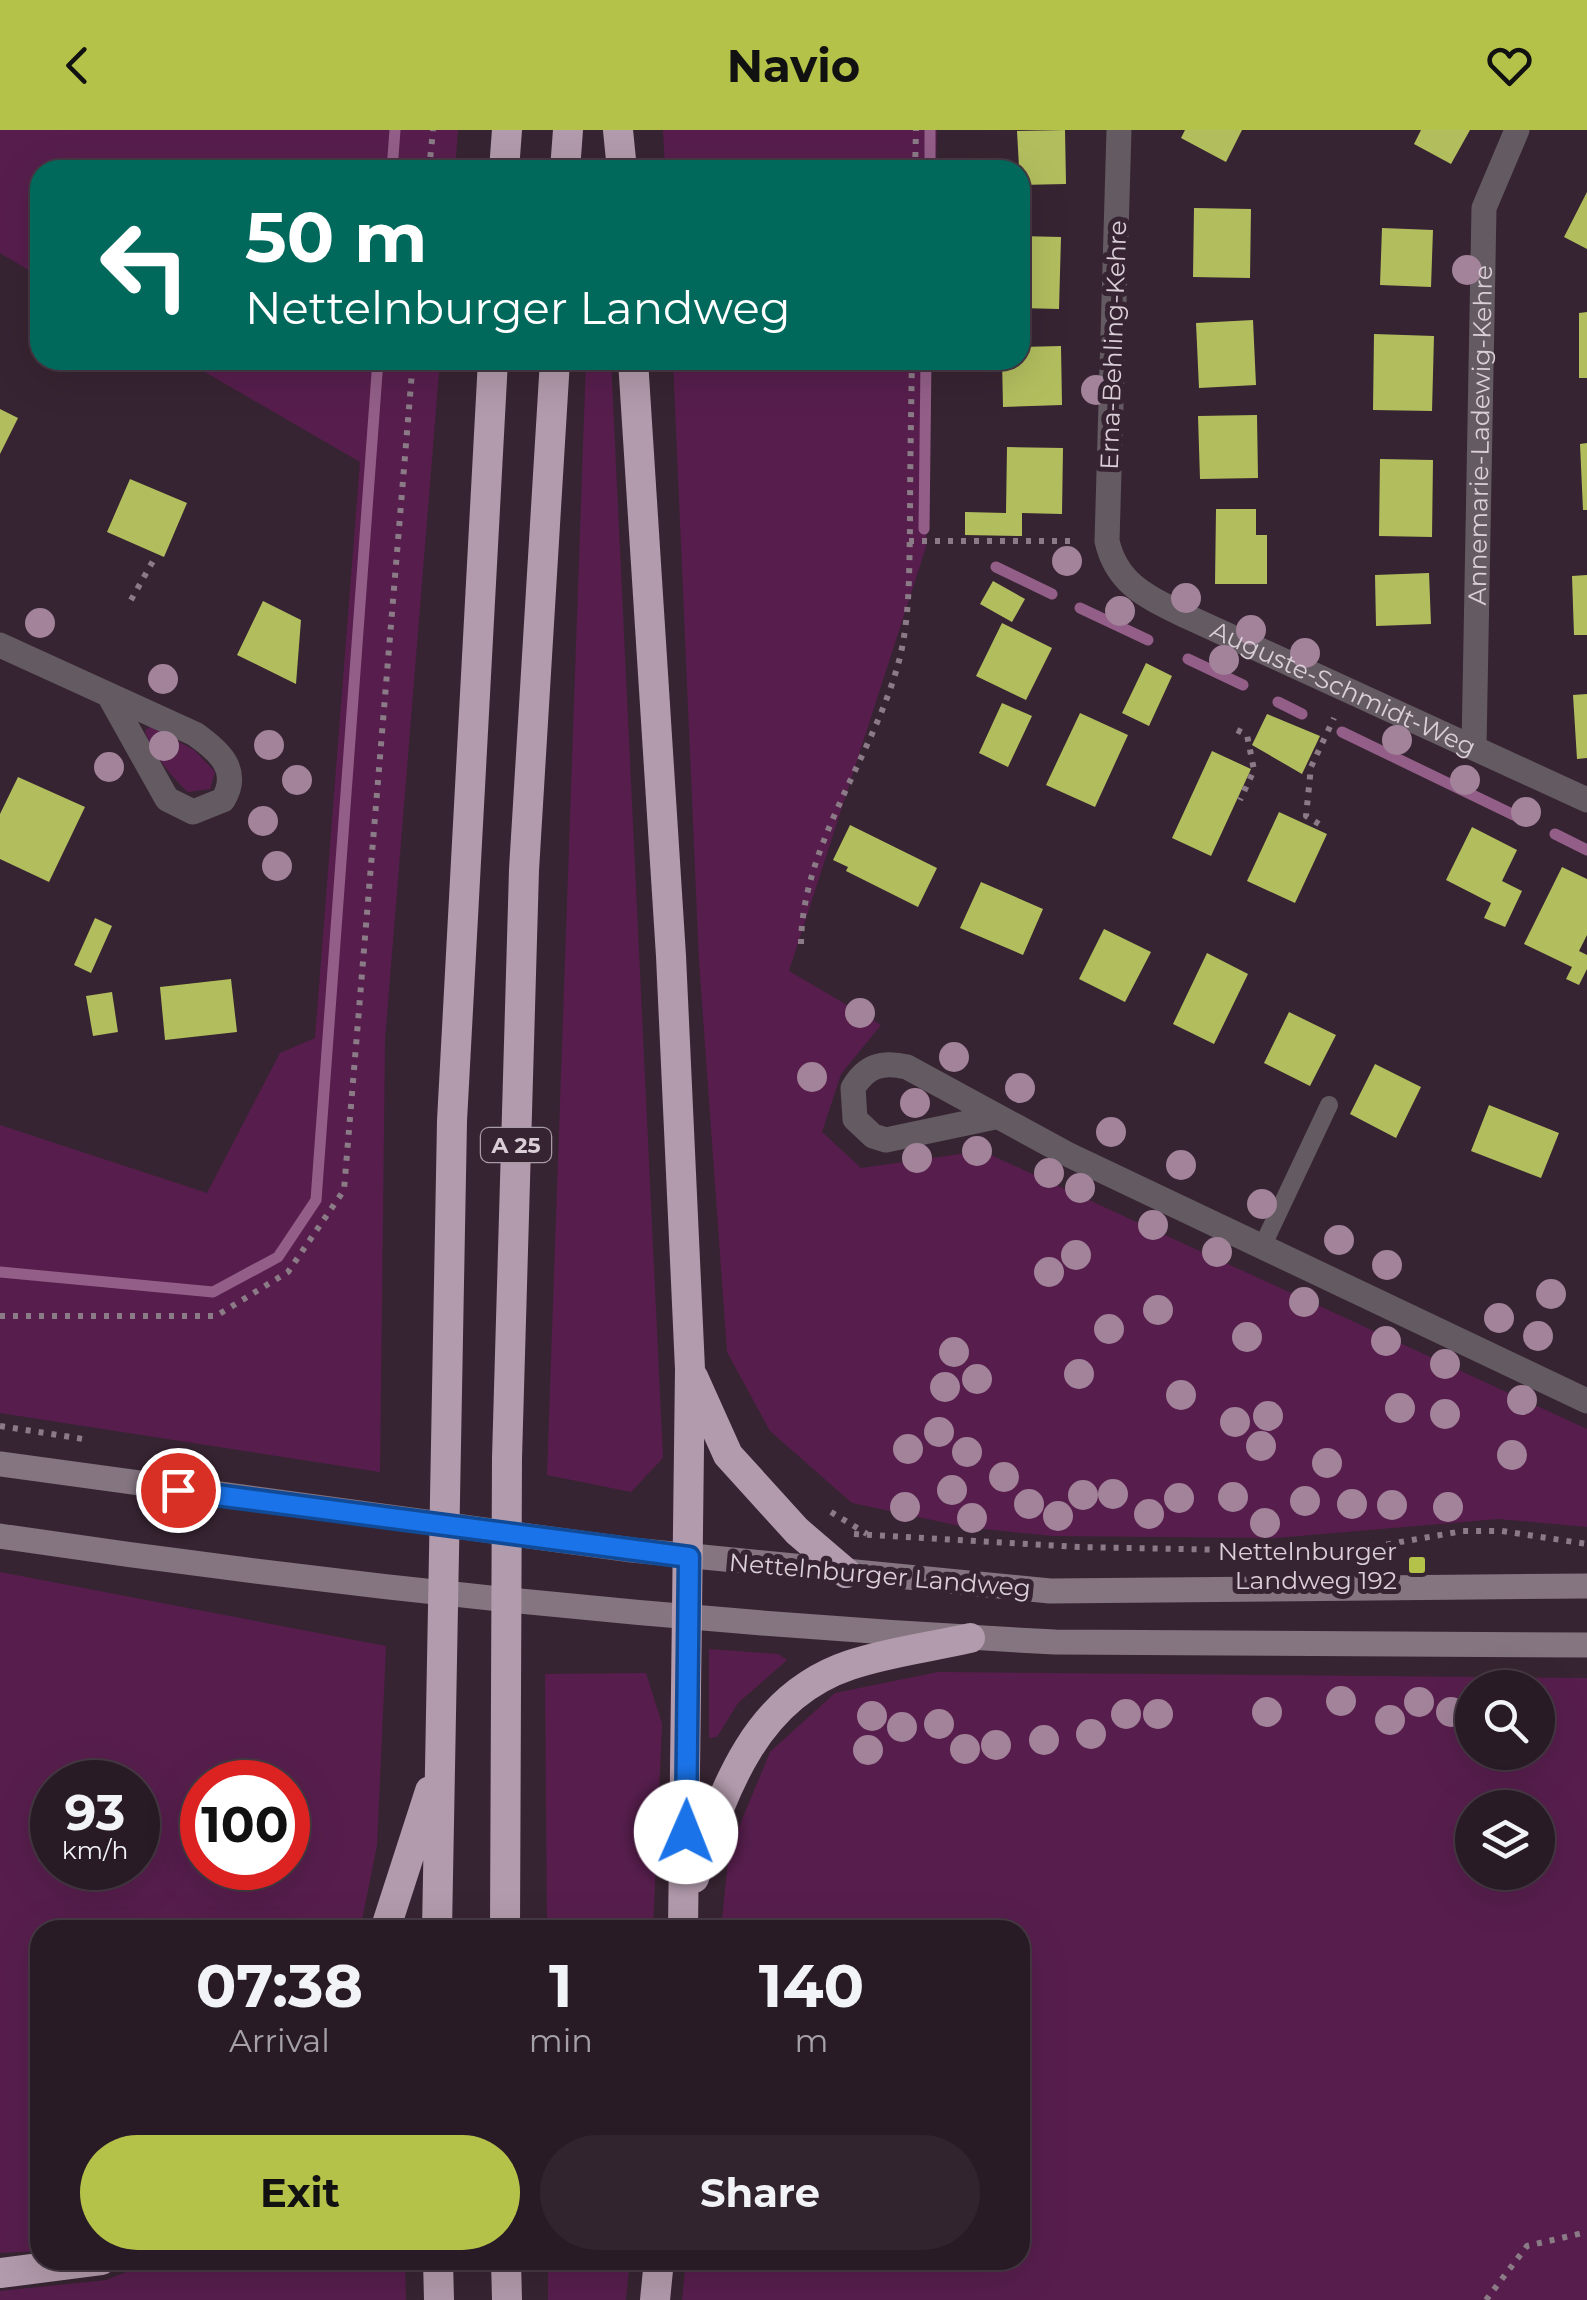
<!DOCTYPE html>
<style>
body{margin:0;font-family:Montserrat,sans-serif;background:#31242e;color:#f1f3f6;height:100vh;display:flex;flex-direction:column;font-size:38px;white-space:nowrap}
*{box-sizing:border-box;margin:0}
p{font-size:32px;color:#a5a1a7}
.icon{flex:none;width:55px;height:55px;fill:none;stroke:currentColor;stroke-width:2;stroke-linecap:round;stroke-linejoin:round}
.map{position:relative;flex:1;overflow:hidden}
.details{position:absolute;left:30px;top:1790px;width:1000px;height:350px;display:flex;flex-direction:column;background:#291b26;border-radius:30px;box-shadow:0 10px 40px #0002,0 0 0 2px #453943}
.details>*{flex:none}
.guide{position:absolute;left:30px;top:30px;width:1000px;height:210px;border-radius:30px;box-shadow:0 10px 40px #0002,0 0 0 2px #453943;background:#00695c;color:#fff;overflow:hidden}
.fabs{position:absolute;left:1455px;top:1540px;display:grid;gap:20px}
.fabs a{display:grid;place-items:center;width:100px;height:100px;border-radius:50%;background:#291b26;box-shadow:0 10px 40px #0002,0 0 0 2px #453943;font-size:50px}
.speed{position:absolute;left:30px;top:1630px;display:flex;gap:20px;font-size:50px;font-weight:700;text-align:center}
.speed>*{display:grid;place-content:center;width:130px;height:130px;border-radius:50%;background:#291b26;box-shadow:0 10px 40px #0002,0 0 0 2px #453943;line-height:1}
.speed small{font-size:25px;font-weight:400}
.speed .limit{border:15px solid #d22;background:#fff;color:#111}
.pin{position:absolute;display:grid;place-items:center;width:85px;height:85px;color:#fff;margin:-42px;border:5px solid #fff;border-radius:50%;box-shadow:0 2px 10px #0007}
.me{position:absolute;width:110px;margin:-55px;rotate:1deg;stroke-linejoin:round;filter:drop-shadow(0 0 8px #0008)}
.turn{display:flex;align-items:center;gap:35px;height:210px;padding:0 50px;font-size:45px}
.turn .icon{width:130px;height:130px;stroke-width:2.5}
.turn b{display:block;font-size:70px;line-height:85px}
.eta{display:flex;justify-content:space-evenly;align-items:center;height:170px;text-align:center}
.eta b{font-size:60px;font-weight:700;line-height:70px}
.action{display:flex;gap:20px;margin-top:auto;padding:20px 50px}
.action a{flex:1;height:115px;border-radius:60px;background:#b5c249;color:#111;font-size:40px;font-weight:700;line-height:115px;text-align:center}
.action a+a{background:#31242e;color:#f1f3f6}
header{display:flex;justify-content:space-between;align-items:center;height:130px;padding:0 50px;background:#b5c249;color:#111;font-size:45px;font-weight:700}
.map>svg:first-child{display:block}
.green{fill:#571e4d;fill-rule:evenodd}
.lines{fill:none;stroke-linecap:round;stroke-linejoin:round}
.stream{stroke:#935f89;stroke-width:11}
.building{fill:#b2be5e}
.path{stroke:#8a7b86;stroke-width:6;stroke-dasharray:5 8;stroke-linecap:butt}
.lane{stroke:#645b62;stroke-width:18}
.street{stroke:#645b62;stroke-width:25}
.secondary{stroke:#847580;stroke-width:25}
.highway{stroke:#b29bac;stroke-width:30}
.tree{fill:#a2839a}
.route-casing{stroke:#114b97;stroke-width:25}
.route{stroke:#1a73e8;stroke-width:18}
.poi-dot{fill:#b5c249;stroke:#372432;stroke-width:4}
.labels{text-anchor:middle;stroke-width:10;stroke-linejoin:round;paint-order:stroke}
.shield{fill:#372432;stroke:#a99ba6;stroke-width:2.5}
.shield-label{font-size:22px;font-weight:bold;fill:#daced7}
.street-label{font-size:25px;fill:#daced7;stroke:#372432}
.poi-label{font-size:25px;fill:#daced7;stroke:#372432;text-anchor:end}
</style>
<header><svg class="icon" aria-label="back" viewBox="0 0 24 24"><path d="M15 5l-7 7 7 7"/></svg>Navio<svg class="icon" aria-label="heart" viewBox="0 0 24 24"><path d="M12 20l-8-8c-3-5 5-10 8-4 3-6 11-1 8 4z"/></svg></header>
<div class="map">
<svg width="1587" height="2170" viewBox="0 0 1587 2170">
<rect width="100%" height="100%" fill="#372432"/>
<path class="green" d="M 0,0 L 458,0 L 455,40 L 40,40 L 40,147 L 0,123 Z
M 663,0 L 937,0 L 936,40 L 665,40 Z
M 184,230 L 440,230 L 385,910 L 380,1342 L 0,1283 L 0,995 L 207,1063 L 280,923 L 315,908 L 360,332 Z
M 586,230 L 611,230 L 663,1328 L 631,1362 L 547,1345 Z
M 673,230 L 931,230 L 926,417 L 789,841 L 881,895 L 841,944 L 822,1002 L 861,1038 L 982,1021 L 1587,1299 L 1587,1397 L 1498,1389 L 1276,1408 L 1052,1406 L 965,1397 L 852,1373 L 770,1301 L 727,1222 L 699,831 Z
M 150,596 L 194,620 L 215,642 L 210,659 L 188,662 C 172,648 151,621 145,601 Z
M 0,1442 L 386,1516 L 377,1715 L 360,1800 L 40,1800 L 40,2121 L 0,2123 ZM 52,1652 L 138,1652 L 138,1738 L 52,1738 ZM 202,1652 L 288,1652 L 288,1738 L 202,1738 Z
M 709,1519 L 778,1524 L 787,1530 L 738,1573 L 717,1607 L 709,1608 Z
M 938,1542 L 1587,1548 L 1587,2170 L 682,2170 L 686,2130 L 1020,2130 L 1020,1800 L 721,1800 L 729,1721 L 770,1622 L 835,1563 ZM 1472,1558 L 1538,1558 L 1538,1622 L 1472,1622 ZM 1472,1678 L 1538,1678 L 1538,1742 L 1472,1742 Z
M 646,1543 L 662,1594 L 653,1800 L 547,1800 L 545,1544 Z
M 157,2130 L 405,2130 L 406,2170 L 0,2170 L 0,2161 L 106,2150 Z
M 548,2130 L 630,2130 L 626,2170 L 548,2170 Z"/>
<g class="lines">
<path class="stream" d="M 392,40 L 395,0
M 930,40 L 930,0
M 924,399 L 926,230
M 996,437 L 1052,464
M 1080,478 L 1148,510
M 1188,529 L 1243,555
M 1278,572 L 1302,584
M 1342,602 L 1518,687
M 1555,704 L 1587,720
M 0,1142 L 213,1162 L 278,1127 L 316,1070 L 378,230"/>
</g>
<path class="building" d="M 1065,0 L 1066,54 L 1020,55 L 1017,1 Z
M 1185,0 L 1242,0 L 1226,32 L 1181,8 Z
M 1421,0 L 1470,0 L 1451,34 L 1414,14 Z
M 1587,62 L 1587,119 L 1564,107 Z
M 1194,78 L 1251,79 L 1250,148 L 1193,147 Z
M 1382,98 L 1433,100 L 1431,157 L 1380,155 Z
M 1020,106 L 1061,107 L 1059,179 L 1020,178 Z
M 1587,182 L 1587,248 L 1579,248 L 1579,183 Z
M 1253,190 L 1256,255 L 1199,258 L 1196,193 Z
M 1374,204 L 1434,206 L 1432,281 L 1373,280 Z
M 1061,216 L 1062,275 L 1003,277 L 1002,230 L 1020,230 L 1020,217 Z
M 0,279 L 18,288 L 0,324 Z
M 1257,285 L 1258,348 L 1200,349 L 1198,286 Z
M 1587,313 L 1587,380 L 1583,380 L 1580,314 Z
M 1007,317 L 1063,318 L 1062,384 L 1022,383 L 1022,406 L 965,405 L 965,382 L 1006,383 Z
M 1380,329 L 1433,330 L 1432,407 L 1379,406 Z
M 130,349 L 187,373 L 164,427 L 107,402 Z
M 1216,379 L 1256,379 L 1256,405 L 1267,405 L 1267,454 L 1215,454 Z
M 1429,443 L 1431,494 L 1376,496 L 1375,445 Z
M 1587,445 L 1587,505 L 1574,505 L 1572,446 Z
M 993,451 L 1025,469 L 1012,492 L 980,474 Z
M 263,471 L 301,490 L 296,554 L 237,525 Z
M 1002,493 L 1052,518 L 1026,570 L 976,546 Z
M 1146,533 L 1172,546 L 1149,596 L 1122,583 Z
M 1587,564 L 1587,628 L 1577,629 L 1573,565 Z
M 1002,573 L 1032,586 L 1008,637 L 979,623 Z
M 1080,583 L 1128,605 L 1095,677 L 1046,655 Z
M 1267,584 L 1320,606 L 1302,644 L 1252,615 Z
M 1212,621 L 1251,639 L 1211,726 L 1172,708 Z
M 18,647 L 85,677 L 49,752 L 0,729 L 0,684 Z
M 1279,682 L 1327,704 L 1295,773 L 1247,751 Z
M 850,695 L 937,738 L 918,777 L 846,741 L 848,737 L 833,730 Z
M 1472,697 L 1517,720 L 1502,751 L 1522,761 L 1505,797 L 1484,788 L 1491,773 L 1446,750 Z
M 1562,737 L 1587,749 L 1587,805 L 1579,821 L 1587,825 L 1587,839 L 1579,855 L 1566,849 L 1572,837 L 1524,814 Z
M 981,752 L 1043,779 L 1023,825 L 960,798 Z
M 95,788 L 112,796 L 91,843 L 74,835 Z
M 1104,799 L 1151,822 L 1125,872 L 1079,849 Z
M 1207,823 L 1248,844 L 1214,914 L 1173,894 Z
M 231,849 L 237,902 L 165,910 L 160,857 Z
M 112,862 L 118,902 L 93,906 L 86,866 Z
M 1289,882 L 1336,905 L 1310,956 L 1264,933 Z
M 1375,934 L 1421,957 L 1396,1008 L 1350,984 Z
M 1489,975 L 1559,1003 L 1541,1048 L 1471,1021 Z"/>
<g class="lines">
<path class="path" d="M 429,40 L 433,0
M 915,40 L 916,0
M 909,411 L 1078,411
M 131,470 L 153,431
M 1237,600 L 1247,605 L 1254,640 L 1240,670
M 1319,694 L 1306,686 L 1311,637 L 1334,588
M 801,814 C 802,713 876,623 900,527 C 910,485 909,441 910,398 C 910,342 911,286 912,230
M 0,1186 L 216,1186 L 288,1142 L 344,1060 L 413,230
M 0,1296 L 83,1309
M 831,1382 L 867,1404
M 854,1404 L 1079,1417 L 1286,1421 L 1372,1417 L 1463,1401 L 1502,1401 L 1587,1414
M 1486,2170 L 1527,2116 L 1587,2102"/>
<path class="lane" d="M 1262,1117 L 1329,975"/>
<g class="street">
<path id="s1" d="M 1119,0 L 1107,411 C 1117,455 1148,467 1186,486 L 1587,670"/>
<path d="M 0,515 L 195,604 C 219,621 241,640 223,670 L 193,682 L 167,669 L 111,569"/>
<path id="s2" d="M 1474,617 L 1484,78 L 1517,0"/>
<path d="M 995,987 L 886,1010 L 873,1006 L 855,989 L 853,958 C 866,936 882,931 907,937 L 1067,1024 L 1587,1271"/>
</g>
<path class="secondary" d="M 0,1334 L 632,1420 L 1050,1461 L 1587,1456
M 0,1406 C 349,1458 703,1494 1055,1512 L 1587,1515"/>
<path class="highway" d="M 618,0 L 622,40
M 504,40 L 507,0
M 565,40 L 568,0
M 633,230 L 671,826 L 690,1239 L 683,1800
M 693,1247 L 728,1325 L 797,1401 L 846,1443
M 694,1748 C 724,1660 754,1567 850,1535 C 888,1522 931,1517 970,1508
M 385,1800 L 430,1661
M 437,1800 L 452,991 L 493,230
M 505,1800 L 507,1328 L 524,740 L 555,230
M 438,2130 L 439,2170
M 506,2130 L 507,2170
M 0,2143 L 101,2130
M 655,2170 L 659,2130"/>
</g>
<g class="tree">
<circle cx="1467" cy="140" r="15"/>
<circle cx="1096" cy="260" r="15"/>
<circle cx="1067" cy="431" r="15"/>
<circle cx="1186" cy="468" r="15"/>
<circle cx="1120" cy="481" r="15"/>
<circle cx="40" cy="493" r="15"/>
<circle cx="1251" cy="500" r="15"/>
<circle cx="1305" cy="523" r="15"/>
<circle cx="1224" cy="530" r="15"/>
<circle cx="163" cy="549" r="15"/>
<circle cx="1397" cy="610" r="15"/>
<circle cx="269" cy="615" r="15"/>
<circle cx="164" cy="616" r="15"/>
<circle cx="109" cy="637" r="15"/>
<circle cx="297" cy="650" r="15"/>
<circle cx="1465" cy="650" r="15"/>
<circle cx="1526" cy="682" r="15"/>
<circle cx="263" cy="691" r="15"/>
<circle cx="277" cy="736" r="15"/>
<circle cx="860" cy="883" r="15"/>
<circle cx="954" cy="927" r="15"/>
<circle cx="812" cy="947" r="15"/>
<circle cx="1020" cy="958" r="15"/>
<circle cx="915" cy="973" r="15"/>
<circle cx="1111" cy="1002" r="15"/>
<circle cx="977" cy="1021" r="15"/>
<circle cx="917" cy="1028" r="15"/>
<circle cx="1181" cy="1035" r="15"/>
<circle cx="1049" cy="1043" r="15"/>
<circle cx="1080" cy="1058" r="15"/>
<circle cx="1262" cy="1074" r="15"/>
<circle cx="1153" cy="1095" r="15"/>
<circle cx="1339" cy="1110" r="15"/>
<circle cx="1217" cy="1122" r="15"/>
<circle cx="1076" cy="1125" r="15"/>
<circle cx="1387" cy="1135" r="15"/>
<circle cx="1049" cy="1142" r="15"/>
<circle cx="1551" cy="1164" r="15"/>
<circle cx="1304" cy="1172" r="15"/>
<circle cx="1158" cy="1180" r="15"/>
<circle cx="1499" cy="1188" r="15"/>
<circle cx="1109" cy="1199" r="15"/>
<circle cx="1538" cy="1206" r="15"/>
<circle cx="1247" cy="1207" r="15"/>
<circle cx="1386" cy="1211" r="15"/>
<circle cx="954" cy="1222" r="15"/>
<circle cx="1445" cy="1234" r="15"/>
<circle cx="1079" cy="1244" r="15"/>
<circle cx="977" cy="1249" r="15"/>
<circle cx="945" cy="1257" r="15"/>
<circle cx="1181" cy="1265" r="15"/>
<circle cx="1522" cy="1270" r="15"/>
<circle cx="1400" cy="1278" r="15"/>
<circle cx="1445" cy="1284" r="15"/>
<circle cx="1268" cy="1286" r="15"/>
<circle cx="1235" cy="1292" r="15"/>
<circle cx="939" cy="1302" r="15"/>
<circle cx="1261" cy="1316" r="15"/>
<circle cx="908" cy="1319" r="15"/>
<circle cx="967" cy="1322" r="15"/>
<circle cx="1512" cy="1325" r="15"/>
<circle cx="1327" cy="1333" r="15"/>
<circle cx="1004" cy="1347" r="15"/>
<circle cx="952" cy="1360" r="15"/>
<circle cx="1113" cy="1364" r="15"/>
<circle cx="1083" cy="1365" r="15"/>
<circle cx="1233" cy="1367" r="15"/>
<circle cx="1179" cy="1368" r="15"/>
<circle cx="1305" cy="1371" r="15"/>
<circle cx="1029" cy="1374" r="15"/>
<circle cx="1352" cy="1374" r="15"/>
<circle cx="1392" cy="1375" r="15"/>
<circle cx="905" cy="1377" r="15"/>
<circle cx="1448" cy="1377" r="15"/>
<circle cx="1149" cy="1384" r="15"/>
<circle cx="1058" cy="1386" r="15"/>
<circle cx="972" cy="1388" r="15"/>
<circle cx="1265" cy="1393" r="15"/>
<circle cx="1341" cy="1571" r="15"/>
<circle cx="1419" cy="1572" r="15"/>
<circle cx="1267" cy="1582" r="15"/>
<circle cx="1451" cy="1582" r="15"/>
<circle cx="1126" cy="1584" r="15"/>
<circle cx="1158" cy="1584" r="15"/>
<circle cx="872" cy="1586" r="15"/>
<circle cx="1390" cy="1590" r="15"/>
<circle cx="939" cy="1594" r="15"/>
<circle cx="902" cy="1597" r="15"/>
<circle cx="1091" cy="1604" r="15"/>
<circle cx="1044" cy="1610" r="15"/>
<circle cx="996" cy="1615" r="15"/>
<circle cx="965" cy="1619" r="15"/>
<circle cx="868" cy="1620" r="15"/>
</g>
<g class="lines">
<g class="route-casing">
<path id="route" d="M 178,1360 L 689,1427 L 686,1702"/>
</g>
<use href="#route" class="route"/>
</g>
<rect class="poi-dot" x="1407" y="1425" width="20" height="20" rx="5"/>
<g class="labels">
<rect class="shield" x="481" y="998" width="70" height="34" rx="8"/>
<g class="shield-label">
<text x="516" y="1023">A 25</text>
</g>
<g class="street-label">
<text transform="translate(1113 215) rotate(-88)" y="9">Erna-Behling-Kehre</text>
<text dy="9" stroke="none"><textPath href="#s2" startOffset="312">Annemarie-Ladewig-Kehre</textPath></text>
<text dy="9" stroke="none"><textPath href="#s1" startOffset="698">Auguste-Schmidt-Weg</textPath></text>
<text transform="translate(880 1445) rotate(5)" y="9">Nettelnburger Landweg</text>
</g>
<g class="poi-label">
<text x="1397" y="1430">Nettelnburger<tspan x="1397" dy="29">Landweg 192</tspan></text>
</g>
</g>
</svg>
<div class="fabs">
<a><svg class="icon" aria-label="search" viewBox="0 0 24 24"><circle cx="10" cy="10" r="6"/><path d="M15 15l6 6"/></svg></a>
<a><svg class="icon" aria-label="layers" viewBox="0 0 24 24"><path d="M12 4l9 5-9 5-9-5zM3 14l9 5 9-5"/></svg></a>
</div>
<div class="speed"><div>93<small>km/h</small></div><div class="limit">100</div></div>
<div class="pin" style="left:178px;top:1360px;background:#d93025"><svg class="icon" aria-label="arrive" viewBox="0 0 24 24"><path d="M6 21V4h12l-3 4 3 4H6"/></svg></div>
<svg class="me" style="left:686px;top:1702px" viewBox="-20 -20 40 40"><circle r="19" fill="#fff"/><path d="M0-13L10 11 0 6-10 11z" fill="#1a73e8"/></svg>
<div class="guide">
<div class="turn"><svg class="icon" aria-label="left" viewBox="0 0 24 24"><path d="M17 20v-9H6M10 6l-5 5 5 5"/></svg><div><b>50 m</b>Nettelnburger Landweg</div></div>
</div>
<section class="details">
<div class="eta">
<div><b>07:38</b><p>Arrival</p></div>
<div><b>1</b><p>min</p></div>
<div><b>140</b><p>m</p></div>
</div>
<div class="action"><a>Exit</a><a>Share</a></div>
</section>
</div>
